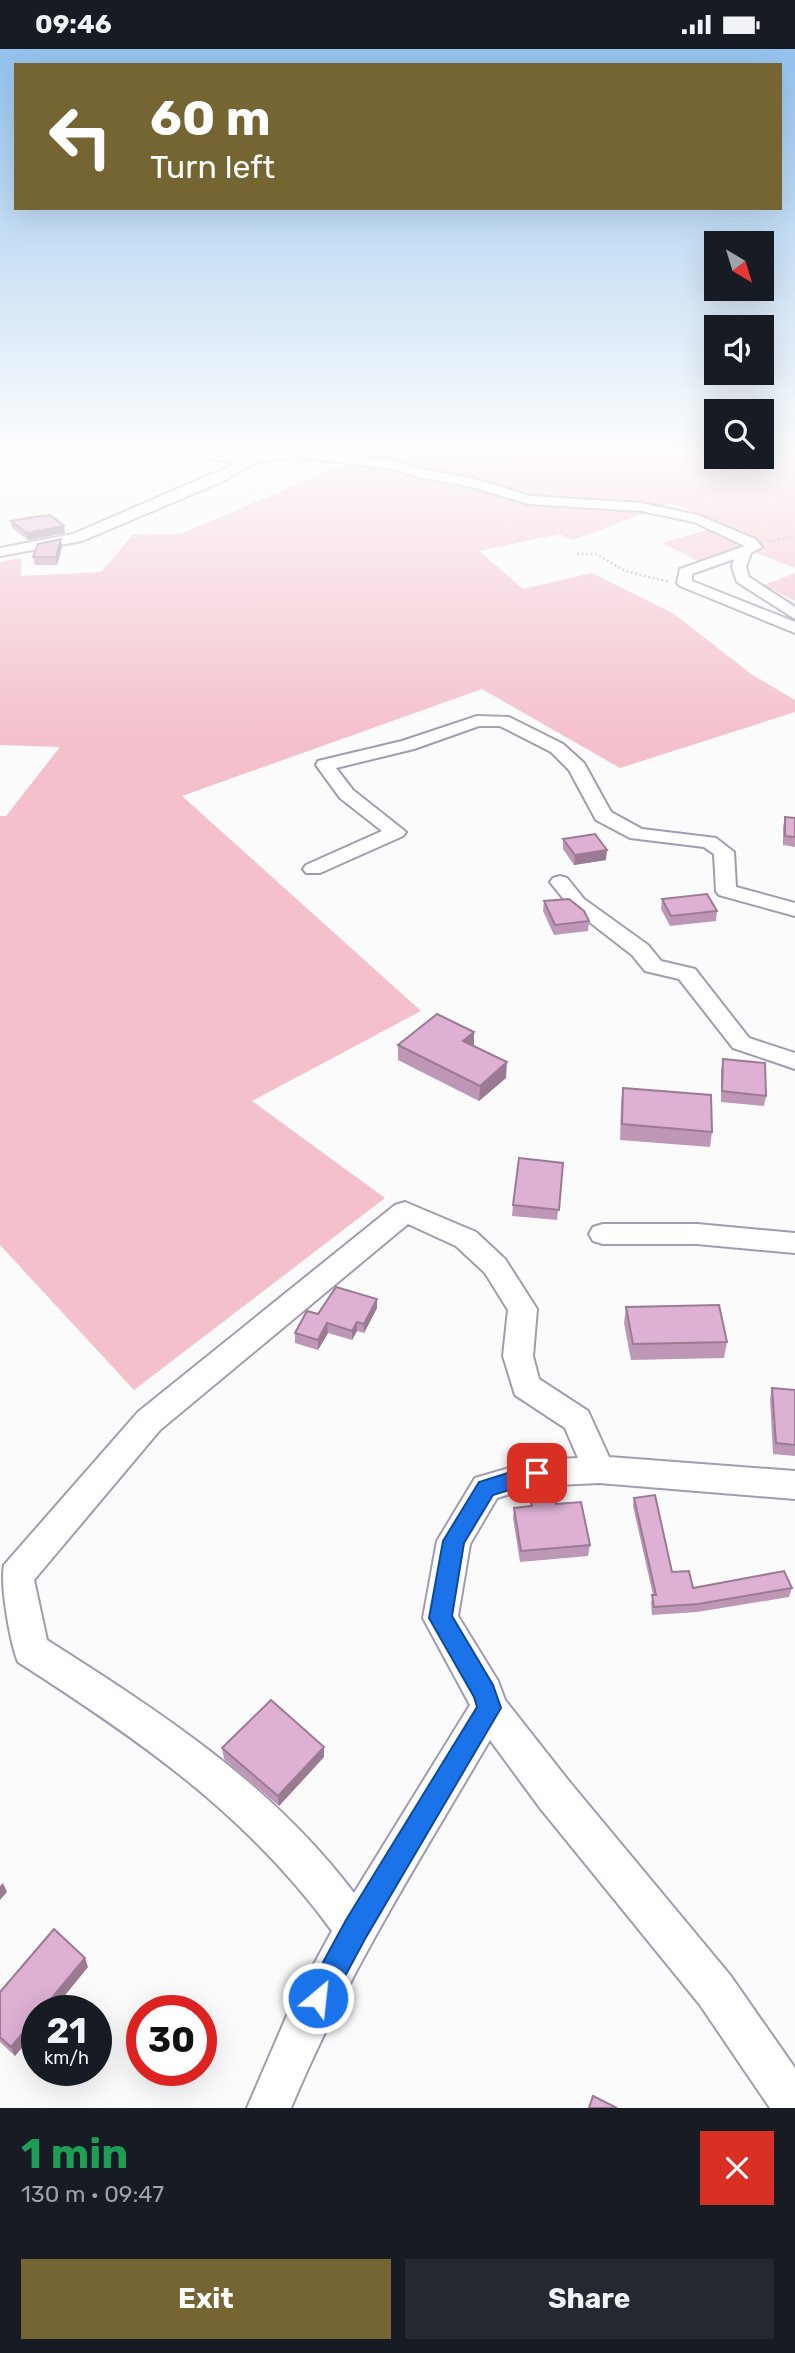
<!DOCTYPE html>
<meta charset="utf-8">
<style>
body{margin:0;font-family:Rubik,sans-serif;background:#242831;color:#f1f3f6;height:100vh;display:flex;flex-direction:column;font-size:26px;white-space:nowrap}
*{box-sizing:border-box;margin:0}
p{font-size:23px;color:#9ea1a6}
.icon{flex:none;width:38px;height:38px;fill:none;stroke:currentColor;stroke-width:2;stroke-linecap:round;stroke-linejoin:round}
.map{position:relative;height:2059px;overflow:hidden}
.details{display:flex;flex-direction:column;background:#171b24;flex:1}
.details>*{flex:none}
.guide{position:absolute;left:14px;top:14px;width:768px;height:147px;border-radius:0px;box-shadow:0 7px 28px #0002;background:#756533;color:#fff;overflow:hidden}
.needle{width:46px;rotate:142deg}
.tools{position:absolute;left:704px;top:182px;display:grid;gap:14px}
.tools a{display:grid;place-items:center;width:70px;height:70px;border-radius:0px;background:#171b24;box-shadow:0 7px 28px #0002;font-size:35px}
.speed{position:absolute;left:21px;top:1946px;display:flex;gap:14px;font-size:35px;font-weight:700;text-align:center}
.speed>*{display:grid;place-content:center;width:91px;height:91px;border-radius:50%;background:#171b24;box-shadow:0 7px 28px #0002;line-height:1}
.speed small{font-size:18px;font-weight:400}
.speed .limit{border:10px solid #d22;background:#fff;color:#111}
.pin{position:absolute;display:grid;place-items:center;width:60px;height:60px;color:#fff;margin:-30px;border-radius:14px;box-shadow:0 4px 10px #0006}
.me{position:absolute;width:77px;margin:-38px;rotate:28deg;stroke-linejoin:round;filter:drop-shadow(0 0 5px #0008)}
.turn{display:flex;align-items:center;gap:24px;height:147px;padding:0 21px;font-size:32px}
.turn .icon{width:91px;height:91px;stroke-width:2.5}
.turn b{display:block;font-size:49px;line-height:60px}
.round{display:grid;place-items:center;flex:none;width:74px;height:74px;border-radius:0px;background:#242831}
.summary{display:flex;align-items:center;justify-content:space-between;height:119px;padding:0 21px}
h1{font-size:42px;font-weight:700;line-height:52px;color:#1e9e55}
.action{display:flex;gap:14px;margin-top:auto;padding:14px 21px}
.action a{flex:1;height:80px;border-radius:0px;background:#756533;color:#fff;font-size:28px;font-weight:700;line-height:80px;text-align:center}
.action a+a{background:#242831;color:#f1f3f6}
.status{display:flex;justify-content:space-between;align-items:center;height:49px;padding:0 35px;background:#171b24;direction:ltr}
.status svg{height:19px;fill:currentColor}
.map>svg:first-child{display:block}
.green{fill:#f4c0cc}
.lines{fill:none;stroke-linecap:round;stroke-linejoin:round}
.minor-casing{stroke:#a39ab3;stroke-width:4}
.path{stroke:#b3b1b5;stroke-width:2.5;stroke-dasharray:2 2.5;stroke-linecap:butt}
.minor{fill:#fff;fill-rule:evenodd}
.wall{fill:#be97b6}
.shaded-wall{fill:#9b7b94}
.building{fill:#ddb0d4;stroke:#9b7b94;stroke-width:2}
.route{fill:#1a73e8;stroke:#114b97;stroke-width:2}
</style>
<div class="status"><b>09:46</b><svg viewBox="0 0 49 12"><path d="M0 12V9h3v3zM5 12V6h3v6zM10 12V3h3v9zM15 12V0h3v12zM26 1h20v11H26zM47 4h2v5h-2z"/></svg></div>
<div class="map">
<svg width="795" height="2059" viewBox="0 0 795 2059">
<rect width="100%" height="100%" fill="#fbfbfb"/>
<path class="green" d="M 320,404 L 430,404 L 436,406 L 716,404 L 716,408 L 761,408 L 761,404 L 795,404 L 795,519 L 744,499 L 698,512 L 662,494 L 725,476 L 672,454 L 573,491 L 559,485 L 479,502 L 523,540 L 592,524 L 674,565 L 751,625 L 795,651 L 795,663 L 620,719 L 482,640 L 182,747 L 421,962 L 252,1052 L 385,1149 L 134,1341 L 0,1196 L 0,767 L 6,767 L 60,698 L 0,696 L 0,513 L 21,509 L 21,527 L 101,523 L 133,486 L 180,485 L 350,413 Z
M 795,524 L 795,552 L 764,536 Z"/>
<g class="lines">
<g class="minor-casing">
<path id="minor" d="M 194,404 L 254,406 L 324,404 L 389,411 L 425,421 L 475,430 L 530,447 L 641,454 L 698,466 L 755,490 L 762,498 L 751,504 L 746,518 L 749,528 L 795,558 L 795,570 L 737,533 L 732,518 L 734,510 L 692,525 L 692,532 L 795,573 L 795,584 L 680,537 L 677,534 L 680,520 L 745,497 L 694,473 L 641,462 L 529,455 L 468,437 L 423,429 L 388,419 L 294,408 L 257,413 L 221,433 L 82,492 L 0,507 L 0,499 L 73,485 L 237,414 L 200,408 Z
M 477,667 L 509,668 L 563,695 L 584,714 L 611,763 L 642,780 L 716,789 L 734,803 L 736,838 L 795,854 L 795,867 L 719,846 L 716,842 L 714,805 L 704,798 L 630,789 L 596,771 L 569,721 L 551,703 L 500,677 L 479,677 L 414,700 L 336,719 L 353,741 L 406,783 L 403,787 L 320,824 L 306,824 L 303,820 L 306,816 L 382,782 L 340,749 L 316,716 L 318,712 L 402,692 Z
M 560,827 L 567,829 L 584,850 L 648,896 L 661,912 L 695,920 L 749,989 L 795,1004 L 795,1020 L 733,999 L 679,930 L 645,922 L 632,906 L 570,858 L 550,833 L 553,829 Z
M 405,1153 L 476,1183 L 505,1210 L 537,1260 L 533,1307 L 539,1330 L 588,1362 L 609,1408 L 795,1422 L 795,1450 L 599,1434 L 537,1437 L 497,1449 L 470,1495 L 458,1567 L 498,1632 L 505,1651 L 568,1731 L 730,1926 L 795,2019 L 795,2059 L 770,2059 L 700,1956 L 540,1759 L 490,1691 C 419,1812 345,1929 291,2059 L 247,2059 L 291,1957 L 332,1882 C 247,1765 138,1690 18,1613 C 10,1593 0,1536 4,1516 L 138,1363 L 395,1156 ZM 408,1175 L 456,1197 L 485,1224 L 508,1261 L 503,1307 L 515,1346 L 565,1379 L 578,1409 L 537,1411 L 475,1429 L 437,1492 L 423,1569 L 470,1656 L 354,1844 C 272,1735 160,1663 47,1591 L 34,1531 L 160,1381 Z
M 603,1175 L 697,1175 L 795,1184 L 795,1204 L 697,1195 L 603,1195 L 593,1192 L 589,1185 L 593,1178 Z"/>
</g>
<path class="path" d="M 769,493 L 795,487
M 577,505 L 596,505 L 625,522 L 670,533"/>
<use href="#minor" class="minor"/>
</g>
<path class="wall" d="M 11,472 L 65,484 L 28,491 L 12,479 Z
M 62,498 L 57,516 L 35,516 L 33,508 Z
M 785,768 L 795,769 L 795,798 L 783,796 L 783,778 Z
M 563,790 L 606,811 L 574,816 L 563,800 Z
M 662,850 L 717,862 L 716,872 L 670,877 L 661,860 Z
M 544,852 L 589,872 L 588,882 L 554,886 L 543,862 Z
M 474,983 L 474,997 L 506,1029 L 479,1052 L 398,1011 L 398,996 Z
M 723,1010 L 766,1047 L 764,1057 L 721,1053 L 721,1021 Z
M 623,1039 L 712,1083 L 710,1098 L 620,1091 L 621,1055 Z
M 563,1114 L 557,1171 L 512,1167 L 513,1156 Z
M 626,1258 L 727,1293 L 724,1309 L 631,1311 L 624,1274 Z
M 377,1259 L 364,1284 L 357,1282 L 352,1291 L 328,1284 L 318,1301 L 295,1294 L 295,1284 L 318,1265 Z
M 772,1339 L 795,1341 L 795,1407 L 773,1405 L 770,1350 Z
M 634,1449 L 672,1523 L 693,1539 L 792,1539 L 789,1548 L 697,1563 L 652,1566 L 651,1554 L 653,1546 L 633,1457 Z
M 530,1451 L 556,1455 L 590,1496 L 588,1507 L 520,1513 L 513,1469 L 514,1459 L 530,1457 Z
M 222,1699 L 324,1708 L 279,1757 L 224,1710 Z
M 88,1918 L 52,1962 L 37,1962 L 37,1980 L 15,2007 L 0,1993 L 0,1943 Z"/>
<path class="shaded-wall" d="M 64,477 L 65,484 L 28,491 L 27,484 Z
M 61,490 L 62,498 L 57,516 L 56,508 Z
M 607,801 L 606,811 L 574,816 L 575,806 Z
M 474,983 L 474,998 L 463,992 Z
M 507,1013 L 506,1029 L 479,1052 L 480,1037 Z
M 377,1250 L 377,1259 L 364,1284 L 364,1275 Z
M 357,1273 L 357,1282 L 352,1291 L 352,1282 Z
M 327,1274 L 328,1284 L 318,1301 L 318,1291 Z
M 324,1698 L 324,1708 L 279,1757 L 278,1747 Z
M 3,1834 L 7,1843 L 0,1851 L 0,1837 Z
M 85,1909 L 88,1918 L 52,1962 L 41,1962 Z
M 37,1967 L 37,1980 L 15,2007 L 11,1998 Z"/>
<path class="building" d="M 50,466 L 64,477 L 27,484 L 11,472 L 33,468 Z
M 61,490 L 56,508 L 33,508 L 38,495 Z
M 785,768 L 795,769 L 795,788 L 785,787 Z
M 595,785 L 607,801 L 575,806 L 563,790 Z
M 707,845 L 717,862 L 671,867 L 662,850 Z
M 569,850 L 584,862 L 589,872 L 555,876 L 544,852 Z
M 437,965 L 474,983 L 463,992 L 507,1013 L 480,1037 L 398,996 Z
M 723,1010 L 765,1014 L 766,1047 L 722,1042 Z
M 623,1039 L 711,1046 L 712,1083 L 622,1075 Z
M 519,1109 L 563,1114 L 559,1161 L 513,1156 Z
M 336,1238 L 377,1250 L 364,1275 L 357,1273 L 352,1282 L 327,1274 L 318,1291 L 295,1284 L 307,1262 L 318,1265 Z
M 719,1256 L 727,1293 L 633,1295 L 626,1258 Z
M 772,1339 L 795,1341 L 795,1396 L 776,1394 Z
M 655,1446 L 672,1523 L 689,1522 L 693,1539 L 784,1522 L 792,1539 L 698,1555 L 654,1558 L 652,1546 L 656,1546 L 634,1449 Z
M 556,1449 L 556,1455 L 581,1453 L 590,1496 L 521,1502 L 514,1459 L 532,1457 L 530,1451 Z
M 271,1651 L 324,1698 L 278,1747 L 222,1699 Z
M 54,1880 L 85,1909 L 41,1962 L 37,1962 L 37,1967 L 11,1998 L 0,1988 L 0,1943 Z
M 593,2047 L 617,2059 L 589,2059 Z"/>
<linearGradient id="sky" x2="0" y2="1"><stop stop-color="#94c3ee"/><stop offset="0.58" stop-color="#fdfdfd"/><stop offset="1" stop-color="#fdfdfd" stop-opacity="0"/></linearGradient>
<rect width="795" height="692" fill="url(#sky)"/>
<path class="route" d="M 537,1415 L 545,1418 L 548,1424 L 545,1430 L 493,1446 L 464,1494 L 452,1567 L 493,1636 L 501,1659 L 365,1890 L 328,1959 L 318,1963 L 309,1959 L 305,1949 L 309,1939 L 346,1871 L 477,1658 L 474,1648 L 429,1569 L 443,1492 L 479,1433 Z"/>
</svg>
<div class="tools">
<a><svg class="needle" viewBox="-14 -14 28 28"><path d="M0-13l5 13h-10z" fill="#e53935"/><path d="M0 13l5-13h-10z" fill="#9ea1a6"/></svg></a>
<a><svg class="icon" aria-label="sound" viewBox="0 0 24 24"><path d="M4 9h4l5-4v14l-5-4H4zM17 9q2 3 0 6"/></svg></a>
<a><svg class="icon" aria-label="search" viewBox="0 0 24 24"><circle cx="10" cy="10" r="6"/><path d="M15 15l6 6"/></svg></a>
</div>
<div class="speed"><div>21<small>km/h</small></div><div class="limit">30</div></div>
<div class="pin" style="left:537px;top:1424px;background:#d93025"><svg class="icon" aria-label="arrive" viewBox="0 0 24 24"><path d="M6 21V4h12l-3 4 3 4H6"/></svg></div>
<svg class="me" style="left:318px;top:1949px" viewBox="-20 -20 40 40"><circle r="17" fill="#1a73e8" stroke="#fff" stroke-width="3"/><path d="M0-11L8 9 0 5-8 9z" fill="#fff"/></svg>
<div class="guide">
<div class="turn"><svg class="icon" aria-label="left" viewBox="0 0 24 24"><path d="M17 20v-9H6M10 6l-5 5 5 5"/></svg><div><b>60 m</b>Turn left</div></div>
</div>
</div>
<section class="details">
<div class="summary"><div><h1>1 min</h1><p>130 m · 09:47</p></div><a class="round" style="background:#d93025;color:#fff"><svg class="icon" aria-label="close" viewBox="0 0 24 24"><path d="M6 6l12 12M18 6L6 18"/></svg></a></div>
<div class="action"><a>Exit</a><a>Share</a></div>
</section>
